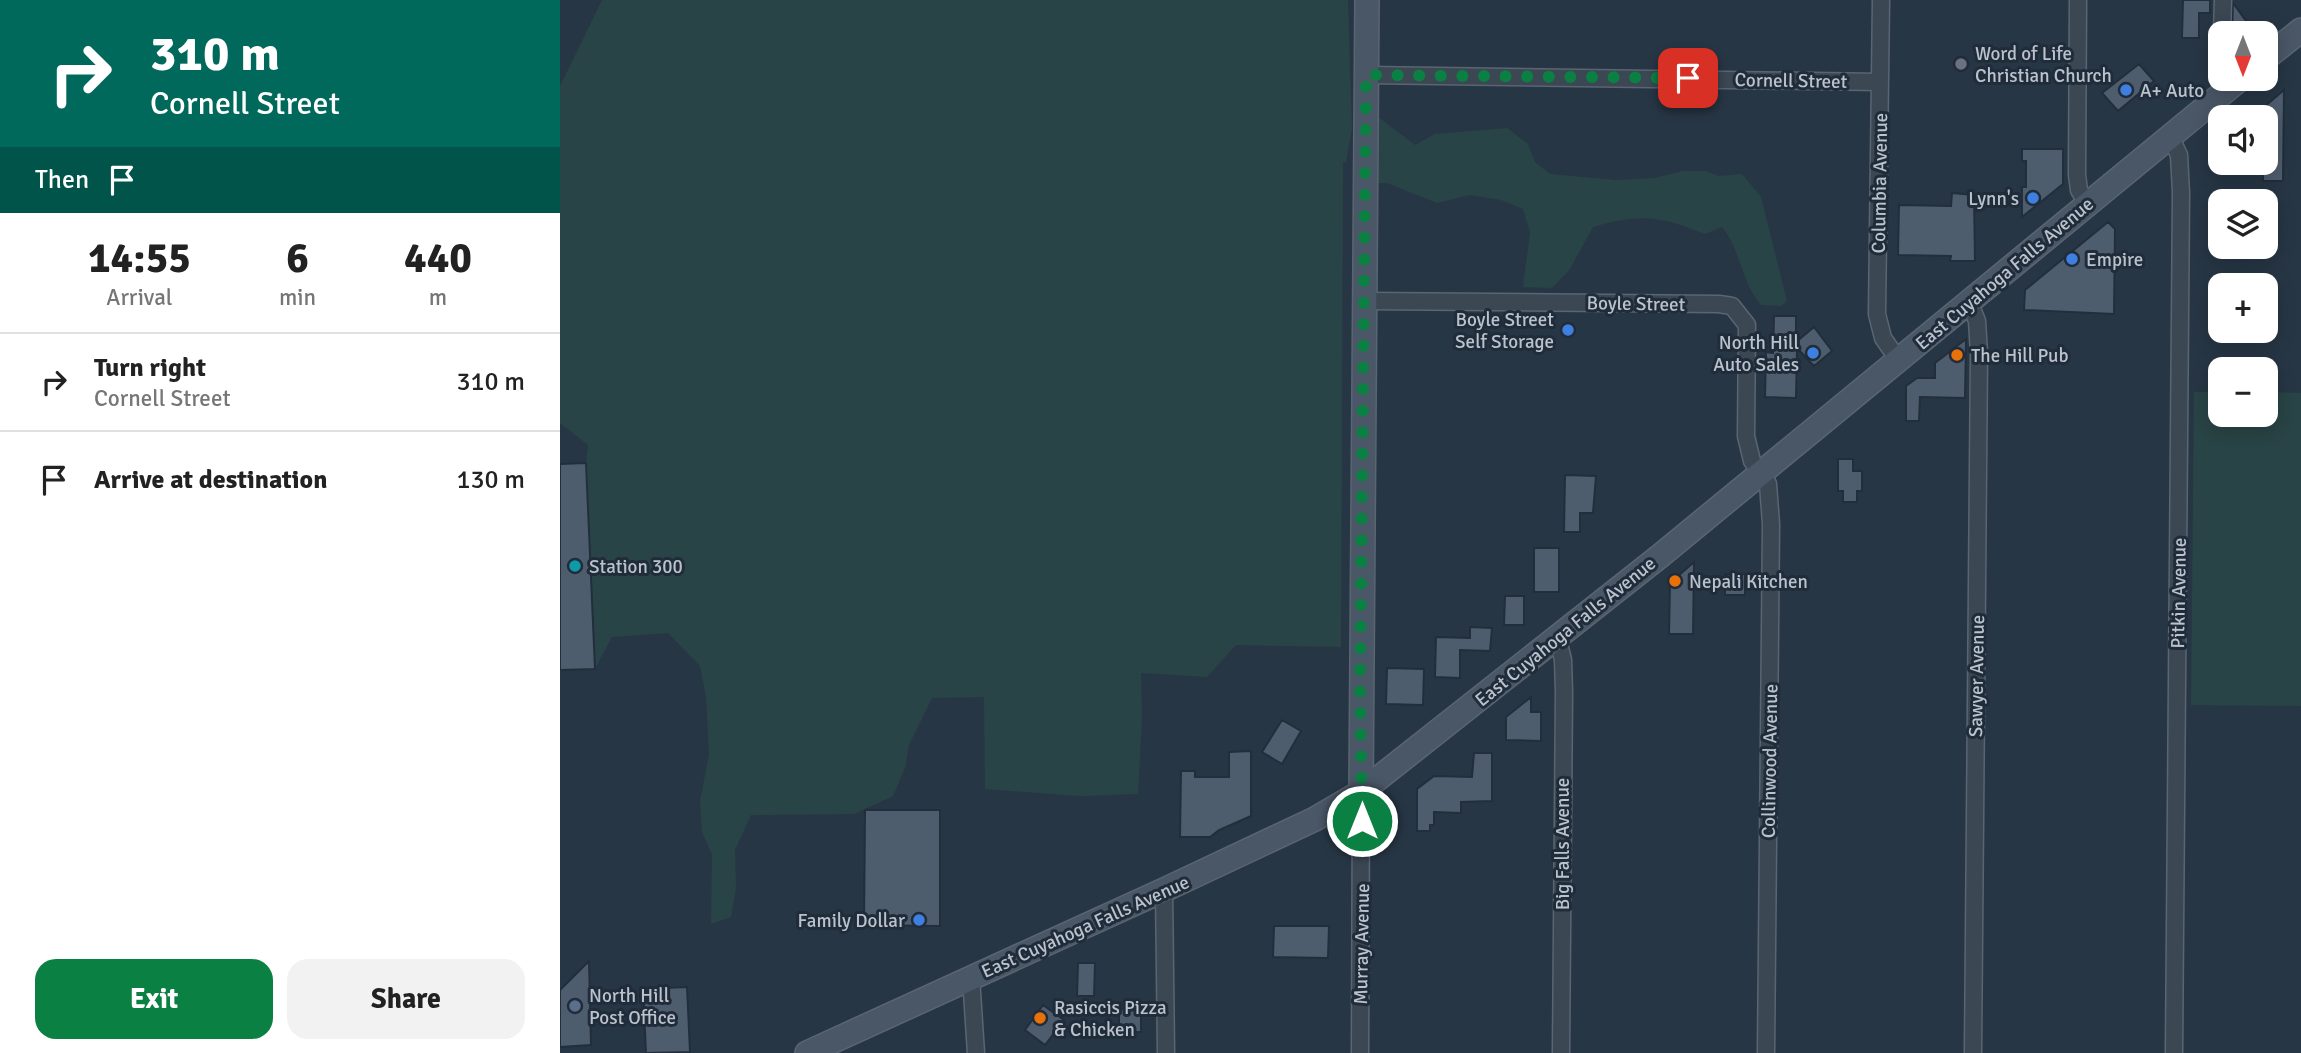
<!DOCTYPE html>
<meta charset="utf-8">
<style>
body{margin:0;font-family:Signika,sans-serif;background:#f2f2f2;color:#222;height:100vh;display:flex;flex-direction:column;font-size:26px;white-space:nowrap}
*{box-sizing:border-box;margin:0}
p{font-size:23px;color:#767676}
.icon{flex:none;width:38px;height:38px;fill:none;stroke:currentColor;stroke-width:2;stroke-linecap:round;stroke-linejoin:round}
.map{position:relative;flex:1;overflow:hidden}
.drawer{display:flex;flex-direction:column;background:#fff;width:560px}
.drawer>*{flex:none}
.banner{background:#00695c;color:#fff;overflow:hidden}
.needle{width:46px;rotate:180deg}
.tools{position:absolute;left:1648px;top:21px;display:grid;gap:14px}
.tools a{display:grid;place-items:center;width:70px;height:70px;border-radius:14px;background:#fff;box-shadow:0 4px 18px #0003;font-size:35px}
.pin{position:absolute;display:grid;place-items:center;width:60px;height:60px;color:#fff;margin:-30px;border-radius:14px;box-shadow:0 4px 10px #0006}
.me{position:absolute;width:77px;margin:-38px;rotate:0deg;stroke-linejoin:round;filter:drop-shadow(0 0 5px #0008)}
.turn{display:flex;align-items:center;gap:24px;height:147px;padding:0 35px;font-size:32px}
.turn .icon{width:91px;height:91px;stroke-width:2.5}
.turn b{display:block;font-size:49px;line-height:60px}
.then{display:flex;align-items:center;height:66px;padding:0 35px;background:#0003;gap:14px;font-size:26px}
.eta{display:flex;justify-content:space-evenly;align-items:center;height:119px;text-align:center}
.eta b{font-size:42px;font-weight:700;line-height:49px}
.cta{display:flex;gap:14px;margin-top:auto;padding:14px 35px}
.cta a{flex:1;height:80px;border-radius:21px;background:#0b8043;color:#fff;font-size:28px;font-weight:700;line-height:80px;text-align:center}
.cta a+a{background:#f2f2f2;color:#222}
ul{padding:0;list-style:none}
li{display:flex;align-items:center;gap:21px;height:98px;padding:0 35px;border-top:2px solid #e0e0e0}
li div{flex:1}
li b{display:block;font-size:26px}
li em{font-style:normal}
main{display:flex;flex:1;min-height:0}
.map>svg:first-child{display:block}
.green{fill:#294446}
.building{fill:#4e5d6e;stroke:#222e3c;stroke-width:2}
.lines{fill:none;stroke-linecap:round;stroke-linejoin:round}
.street-casing{stroke:#5a6571;stroke-width:19}
.secondary-casing{stroke:#5a6571;stroke-width:26}
.street{stroke:#3c4754;stroke-width:16}
.secondary{stroke:#4a5767;stroke-width:23}
.route{stroke:#0b8043;stroke-width:12;stroke-dasharray:0 21.6}
.worship-dot{fill:#6b7280;stroke:#202c3a;stroke-width:2.5}
.shop-dot{fill:#3f7fe0;stroke:#202c3a;stroke-width:2.5}
.food-dot{fill:#e8710a;stroke:#202c3a;stroke-width:2.5}
.culture-dot{fill:#0f9aa8;stroke:#202c3a;stroke-width:2.5}
.service-dot{fill:#5c6f8a;stroke:#202c3a;stroke-width:2.5}
.labels{text-anchor:middle;stroke-width:6;stroke-linejoin:round;paint-order:stroke}
.poi-label{font-size:19px;fill:#bac2cd;stroke:#202c3a;text-anchor:start}
.street-label{font-size:19px;fill:#bac2cd;stroke:#202c3a}
</style>
<main>
<section class="drawer">
<div class="banner">
<div class="turn"><svg class="icon" aria-label="right" viewBox="0 0 24 24"><path d="M7 20v-9h11M14 6l5 5-5 5"/></svg><div><b>310 m</b>Cornell Street</div></div>
<div class="then">Then<svg class="icon" aria-label="arrive" viewBox="0 0 24 24"><path d="M6 21V4h12l-3 4 3 4H6"/></svg></div>
</div>
<div class="eta">
<div><b>14:55</b><p>Arrival</p></div>
<div><b>6</b><p>min</p></div>
<div><b>440</b><p>m</p></div>
</div>
<ul>
<li><svg class="icon" aria-label="right" viewBox="0 0 24 24"><path d="M7 20v-9h11M14 6l5 5-5 5"/></svg><div><b>Turn right</b><p>Cornell Street</p></div><em>310 m</em></li>
<li><svg class="icon" aria-label="arrive" viewBox="0 0 24 24"><path d="M6 21V4h12l-3 4 3 4H6"/></svg><div><b>Arrive at destination</b></div><em>130 m</em></li>
</ul>
<div class="cta"><a>Exit</a><a>Share</a></div>
</section>
<div class="map">
<svg width="1741" height="1053" viewBox="0 0 1741 1053">
<rect width="100%" height="100%" fill="#273645"/>
<path class="green" d="M 42,0 L 788,0 L 792,129 L 786,162 L 783,162 L 781,647 L 676,645 L 647,677 L 581,673 L 582,716 L 578,794 L 520,796 L 425,789 L 424,697 L 372,698 L 349,745 L 345,768 L 333,796 L 294,814 L 191,815 L 175,850 L 176,888 L 171,917 L 151,924 L 152,855 L 142,832 L 140,801 L 149,754 L 146,697 L 140,666 L 108,633 L 52,637 L 35,669 L 26,463 L 28,445 L 0,423 L 0,86 Z
M 809,110 L 855,145 L 875,134 L 947,128 L 968,144 L 975,162 L 990,174 L 1056,180 L 1094,178 L 1123,171 L 1146,171 L 1158,176 L 1182,174 L 1201,197 L 1227,301 L 1221,306 L 1201,305 C 1181,282 1181,250 1162,227 L 1145,234 C 1101,216 1079,213 1033,227 L 1010,269 L 992,288 L 963,287 L 970,232 L 963,209 L 941,200 L 910,195 L 877,203 L 827,183 L 810,183 Z
M 1634,392 L 1661,392 L 1661,415 L 1706,415 L 1706,392 L 1741,393 L 1741,706 L 1631,705 Z"/>
<path class="building" d="M 1623,0 L 1650,0 L 1650,13 L 1639,13 L 1639,38 L 1622,38 Z
M 1673,3 L 1686,21 L 1685,33 L 1672,33 Z
M 1579,64 L 1594,81 L 1558,111 L 1542,93 Z
M 1724,90 L 1723,181 L 1703,181 L 1703,163 L 1706,163 L 1704,107 Z
M 1462,149 L 1503,149 L 1503,184 L 1462,217 L 1462,187 L 1466,187 L 1466,161 L 1462,161 Z
M 1392,193 L 1414,195 L 1415,261 L 1390,261 L 1391,256 L 1338,255 L 1339,205 L 1391,206 Z
M 1548,222 L 1555,229 L 1554,314 L 1464,310 L 1465,290 Z
M 1214,316 L 1236,316 L 1236,342 L 1254,327 L 1272,351 L 1254,366 L 1237,348 L 1236,398 L 1205,397 L 1206,352 L 1213,353 Z
M 1406,339 L 1405,398 L 1360,397 L 1359,421 L 1346,421 L 1346,386 L 1357,378 L 1375,378 L 1375,363 Z
M 1278,459 L 1293,459 L 1293,471 L 1302,471 L 1302,491 L 1297,491 L 1297,502 L 1283,502 L 1283,491 L 1278,491 Z
M 26,463 L 35,669 L 0,670 L 0,464 Z
M 1005,475 L 1036,476 L 1033,513 L 1020,513 L 1020,532 L 1004,532 Z
M 974,548 L 999,548 L 999,592 L 974,592 Z
M 1134,562 L 1133,634 L 1109,634 L 1110,583 Z
M 1165,574 L 1185,574 L 1185,595 L 1165,595 Z
M 945,596 L 964,596 L 964,625 L 944,625 Z
M 910,627 L 932,628 L 930,651 L 900,650 L 900,678 L 875,677 L 876,637 L 910,638 Z
M 827,668 L 864,669 L 863,705 L 826,704 Z
M 971,697 L 971,712 L 981,712 L 981,741 L 946,740 L 946,717 Z
M 722,720 L 741,731 L 722,764 L 702,752 Z
M 691,751 L 691,816 L 659,830 L 650,837 L 620,837 L 621,771 L 635,771 L 635,777 L 669,777 L 669,752 Z
M 914,753 L 932,753 L 932,801 L 901,802 L 901,813 L 874,812 L 874,825 L 870,825 L 870,831 L 857,831 L 857,789 L 874,776 L 912,777 Z
M 305,810 L 380,810 L 380,926 L 304,925 Z
M 714,926 L 769,926 L 768,958 L 713,957 Z
M 29,961 L 31,1045 L 0,1047 L 0,990 Z
M 518,963 L 535,963 L 534,996 L 517,996 Z
M 127,987 L 130,1052 L 86,1053 L 83,989 Z
M 483,1005 L 504,1020 L 485,1045 L 465,1030 Z
M 581,1007 L 581,1032 L 559,1032 L 559,1009 Z"/>
<g class="lines">
<g class="street-casing">
<path id="street" d="M 1321,0 L 1317,314 L 1323,338 L 1339,361
M 1518,0 L 1517,175 L 1519,190 L 1528,205
M 1662,33 L 1663,0
M 806,75 L 1320,82
M 1610,136 L 1619,155 L 1621,193 L 1614,1053
M 805,301 L 1159,304 L 1172,306 L 1187,325 L 1186,436 L 1192,461 L 1208,484 L 1211,524 L 1206,1053
M 1409,301 L 1417,321 L 1419,353 L 1413,1053
M 997,635 L 1003,660 L 1004,692 L 1001,1053
M 604,890 L 606,1053
M 411,977 L 416,1053
M 800,1053 L 801,792"/>
</g>
<g class="secondary-casing">
<path id="secondary" d="M 1706,58 L 1741,30
M 801,792 L 807,0
M 247,1053 L 604,890 L 755,819 L 801,792 L 1100,556 L 1680,79"/>
</g>
<use href="#street" class="street"/>
<use href="#secondary" class="secondary"/>
</g>
<g class="lines">
<path class="route" d="M 802,821 L 800,689 L 806,75 L 1128,78"/>
</g>
<circle class="worship-dot" cx="1401" cy="64" r="7"/>
<g class="shop-dot">
<circle cx="1566" cy="90" r="7"/>
<circle cx="1473" cy="198" r="7"/>
<circle cx="1512" cy="259" r="7"/>
<circle cx="1008" cy="330" r="7"/>
<circle cx="1253" cy="353" r="7"/>
<circle cx="359" cy="920" r="7"/>
</g>
<g class="food-dot">
<circle cx="1397" cy="355" r="7"/>
<circle cx="1115" cy="581" r="7"/>
<circle cx="480" cy="1018" r="7"/>
</g>
<circle class="culture-dot" cx="15" cy="566" r="7"/>
<circle class="service-dot" cx="15" cy="1006" r="7"/>
<g class="labels">
<g class="poi-label">
<text x="1415" y="60">Word of Life<tspan x="1415" dy="22">Christian Church</tspan></text>
<text x="1580" y="97">A+ Auto</text>
<text x="1459" y="205" text-anchor="end">Lynn's</text>
<text x="1526" y="266">Empire</text>
<text x="994" y="326" text-anchor="end">Boyle Street<tspan x="994" dy="22">Self Storage</tspan></text>
<text x="1239" y="349" text-anchor="end">North Hill<tspan x="1239" dy="22">Auto Sales</tspan></text>
<text x="1411" y="362">The Hill Pub</text>
<text x="29" y="573">Station 300</text>
<text x="1129" y="588">Nepali Kitchen</text>
<text x="345" y="927" text-anchor="end">Family Dollar</text>
<text x="29" y="1002">North Hill<tspan x="29" dy="22">Post Office</tspan></text>
<text x="494" y="1014">Rasiccis Pizza<tspan x="494" dy="22">&amp; Chicken</tspan></text>
</g>
<g class="street-label">
<text transform="translate(1231 80) rotate(1)" y="7">Cornell Street</text>
<text transform="translate(1319 183) rotate(-89)" y="7">Columbia Avenue</text>
<text transform="translate(1444 273) rotate(-40)" y="7">East Cuyahoga Falls Avenue</text>
<text transform="translate(1076 303) rotate(1)" y="7">Boyle Street</text>
<text transform="translate(1618 593) rotate(-89)" y="7">Pitkin Avenue</text>
<text transform="translate(1005 631) rotate(-39)" y="7">East Cuyahoga Falls Avenue</text>
<text transform="translate(1416 676) rotate(-89)" y="7">Sawyer Avenue</text>
<text transform="translate(1209 761) rotate(-89)" y="7">Collinwood Avenue</text>
<text transform="translate(1002 844) rotate(-90)" y="7">Big Falls Avenue</text>
<text transform="translate(525 926) rotate(-24)" y="7">East Cuyahoga Falls Avenue</text>
<text transform="translate(801 944) rotate(-89)" y="7">Murray Avenue</text>
</g>
</g>
</svg>
<div class="tools">
<a><svg class="needle" viewBox="-14 -14 28 28"><path d="M0-13l5 13h-10z" fill="#e53935"/><path d="M0 13l5-13h-10z" fill="#767676"/></svg></a>
<a><svg class="icon" aria-label="sound" viewBox="0 0 24 24"><path d="M4 9h4l5-4v14l-5-4H4zM17 9q2 3 0 6"/></svg></a>
<a><svg class="icon" aria-label="layers" viewBox="0 0 24 24"><path d="M12 4l9 5-9 5-9-5zM3 14l9 5 9-5"/></svg></a>
<a>+</a>
<a>−</a>
</div>
<div class="pin" style="left:1128px;top:78px;background:#d93025"><svg class="icon" aria-label="arrive" viewBox="0 0 24 24"><path d="M6 21V4h12l-3 4 3 4H6"/></svg></div>
<svg class="me" style="left:802px;top:821px" viewBox="-20 -20 40 40"><circle r="17" fill="#0b8043" stroke="#fff" stroke-width="3"/><path d="M0-11L8 9 0 5-8 9z" fill="#fff"/></svg>
</div>
</main>
